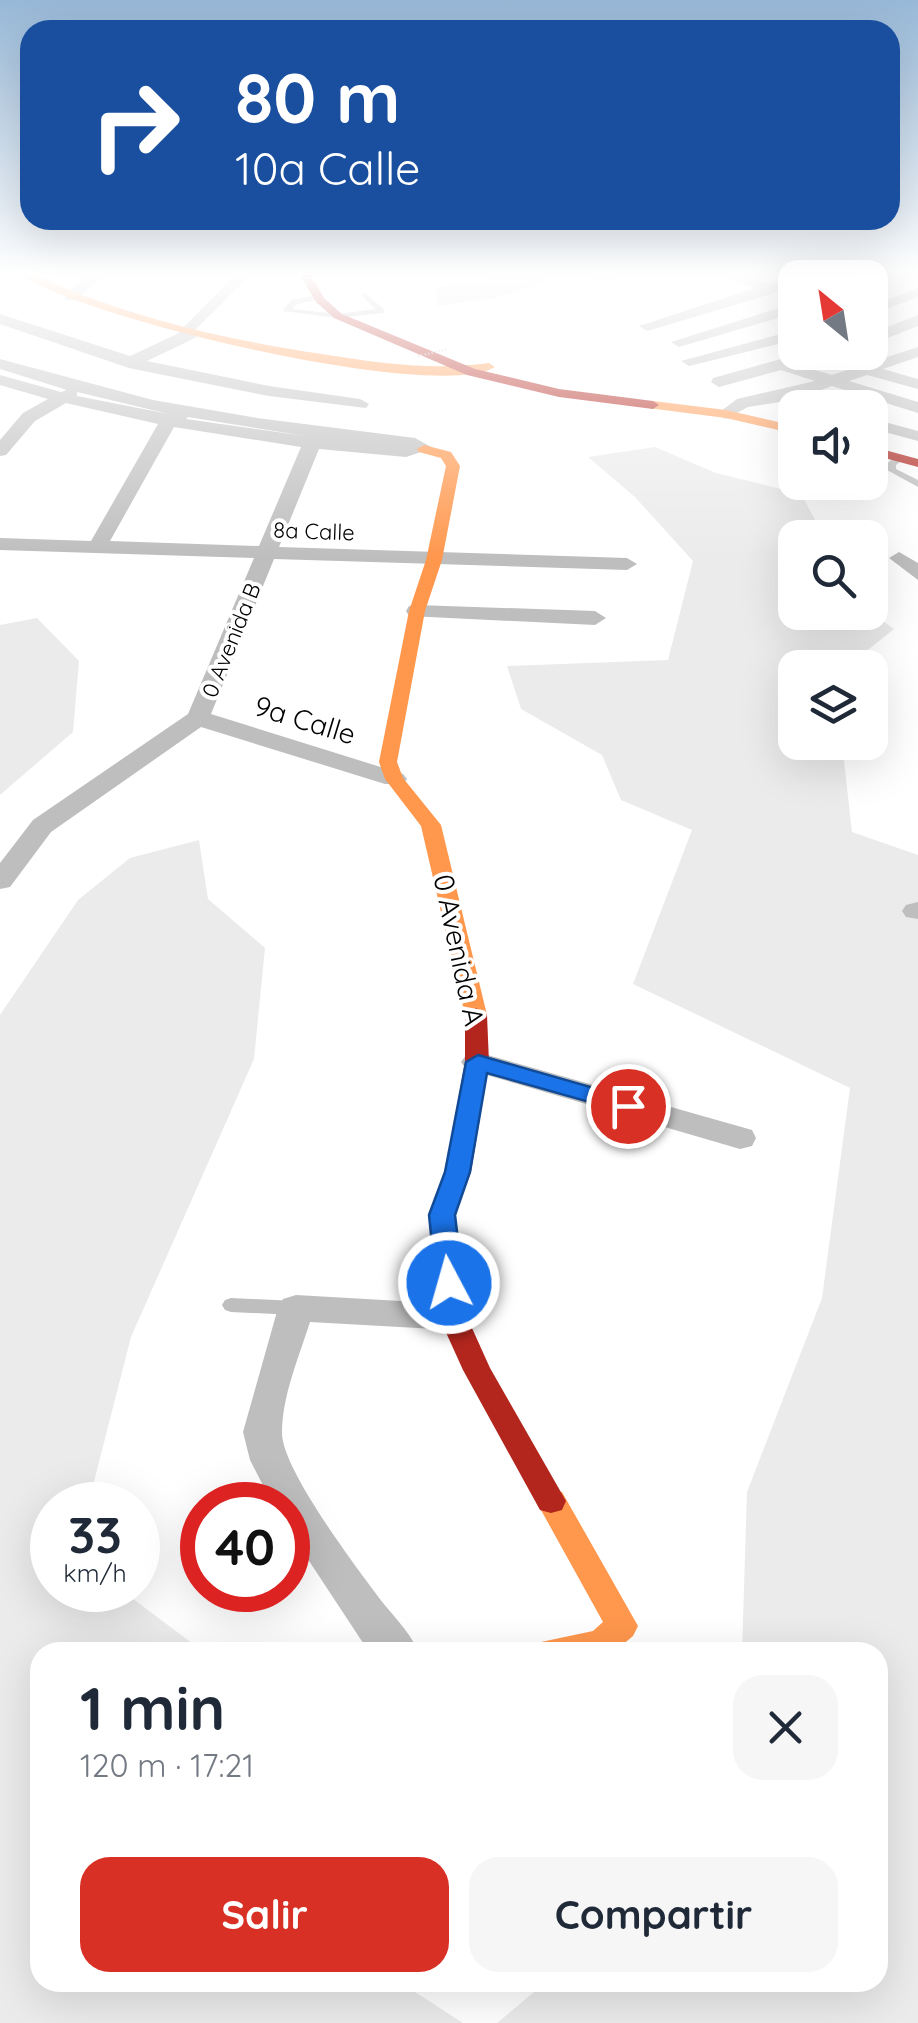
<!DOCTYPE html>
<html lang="es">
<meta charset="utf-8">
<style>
body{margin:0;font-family:Quicksand,sans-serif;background:#f6f6f7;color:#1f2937;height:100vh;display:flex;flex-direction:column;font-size:38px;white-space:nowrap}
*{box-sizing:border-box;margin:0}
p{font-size:32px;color:#747a83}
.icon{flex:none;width:55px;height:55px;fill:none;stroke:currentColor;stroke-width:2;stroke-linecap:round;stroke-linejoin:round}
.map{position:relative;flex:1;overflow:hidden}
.sheet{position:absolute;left:30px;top:1642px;width:858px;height:350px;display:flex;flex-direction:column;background:#fff;border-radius:30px;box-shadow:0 10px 40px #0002}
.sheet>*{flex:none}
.guide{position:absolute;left:20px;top:20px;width:880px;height:210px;border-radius:30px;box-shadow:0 10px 40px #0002;background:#1a4fa0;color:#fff;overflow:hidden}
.needle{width:65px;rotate:330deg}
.buttons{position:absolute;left:778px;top:260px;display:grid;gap:20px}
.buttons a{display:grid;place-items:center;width:110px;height:110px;border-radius:20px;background:#fff;box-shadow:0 10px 40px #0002;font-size:50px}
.speed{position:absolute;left:30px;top:1482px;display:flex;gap:20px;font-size:50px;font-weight:700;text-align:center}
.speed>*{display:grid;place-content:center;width:130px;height:130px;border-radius:50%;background:#fff;box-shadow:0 10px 40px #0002;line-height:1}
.speed small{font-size:25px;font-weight:400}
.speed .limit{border:15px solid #d22;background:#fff;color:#111}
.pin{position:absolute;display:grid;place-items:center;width:85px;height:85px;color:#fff;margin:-42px;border:5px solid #fff;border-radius:50%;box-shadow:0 2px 10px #0007}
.me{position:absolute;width:110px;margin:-55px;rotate:354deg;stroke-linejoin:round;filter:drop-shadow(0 0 8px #0008)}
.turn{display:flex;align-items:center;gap:35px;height:210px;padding:0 50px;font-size:45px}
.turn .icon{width:130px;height:130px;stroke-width:2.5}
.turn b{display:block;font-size:70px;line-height:85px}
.round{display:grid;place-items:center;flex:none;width:105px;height:105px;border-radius:30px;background:#f6f6f7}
.head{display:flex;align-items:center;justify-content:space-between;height:170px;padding:0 50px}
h1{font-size:60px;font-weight:700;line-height:75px}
.primary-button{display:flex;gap:20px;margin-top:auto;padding:20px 50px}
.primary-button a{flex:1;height:115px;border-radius:30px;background:#d93025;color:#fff;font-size:40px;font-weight:700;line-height:115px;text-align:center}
.primary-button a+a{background:#f6f6f7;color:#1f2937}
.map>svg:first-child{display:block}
.green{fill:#ebebeb}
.building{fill:#dedede}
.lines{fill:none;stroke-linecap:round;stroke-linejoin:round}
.lane{fill:#bebebe;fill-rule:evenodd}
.street{fill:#bebebe;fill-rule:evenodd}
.slow{fill:#ff974d;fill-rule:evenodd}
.jam{fill:#b3261e;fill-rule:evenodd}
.path-bridge{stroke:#b9b9b9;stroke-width:2.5;stroke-dasharray:1 2.5;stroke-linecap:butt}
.route{fill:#1a73e8;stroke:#114b97;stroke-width:2.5}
.labels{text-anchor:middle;stroke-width:8;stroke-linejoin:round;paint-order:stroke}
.far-street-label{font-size:22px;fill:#000;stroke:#fff}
.street-label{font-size:28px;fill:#000;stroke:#fff}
</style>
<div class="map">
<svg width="918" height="2023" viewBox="0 0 918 2023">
<rect width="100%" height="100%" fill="#fff"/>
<path class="green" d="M 655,447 L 716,473 L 801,494 L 819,527 L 819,537 L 795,538 L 795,612 L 870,612 L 894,629 L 847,667 L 795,668 L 795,742 L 842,743 L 852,832 L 918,855 L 918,2023 L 497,2023 L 545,1983 L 878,1982 L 878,1652 L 742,1652 L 747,1492 L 822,1298 L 850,1088 L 633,984 L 692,830 L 621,800 L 602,755 L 521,709 L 507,666 L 668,660 L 693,561 L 635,497 L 588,457 Z
M 37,618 L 79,661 L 73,732 L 0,795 L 0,625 Z
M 199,840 L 208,899 L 265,948 L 254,1059 L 131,1337 L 88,1505 L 52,1505 L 52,1590 L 121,1590 L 204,1652 L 40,1652 L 40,1982 L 401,1983 L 463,2023 L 0,2023 L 0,1015 L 78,900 L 130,858 Z"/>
<path class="building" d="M 510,275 L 540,275 L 542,283 L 494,298 L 438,306 L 435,288 Z"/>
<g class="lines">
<path class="lane" d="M 583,275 L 633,275 L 599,281 Z
M 365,293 L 384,309 L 384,313 L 338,318 L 283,311 L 291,300 L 318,295 L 321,299 L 297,304 L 292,309 L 338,314 L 375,309 L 361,295 Z
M 897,456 L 905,458 L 896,465 L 896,469 L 918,480 L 918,487 L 887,470 L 886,464 Z
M 231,1298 L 296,1301 L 302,1303 L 305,1308 L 302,1313 L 296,1315 L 231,1312 L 225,1310 L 222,1305 L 225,1300 Z"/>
<path class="street" d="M 89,275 L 105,275 L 75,300 L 65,300 L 65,294 Z
M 235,275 L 250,275 L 195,330 L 197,337 L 147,361 L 269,386 L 360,399 L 369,404 L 366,408 L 269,396 L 129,368 L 0,324 L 0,314 L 130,356 L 177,334 Z
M 720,275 L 743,275 L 771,284 L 795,277 L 799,278 L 795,278 L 795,286 L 778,292 L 647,331 L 639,326 L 755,288 Z
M 806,275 L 828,275 L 804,278 Z
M 882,275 L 902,275 L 870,289 L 870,280 Z
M 918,288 L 918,297 L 870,315 L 870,306 Z
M 795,303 L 795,313 L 679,347 L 671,342 Z
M 918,315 L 918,326 L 870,345 L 870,334 Z
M 795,330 L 795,340 L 689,366 L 681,361 Z
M 918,347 L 918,357 L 883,369 L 918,379 L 918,389 L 867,375 L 849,381 L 918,402 L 918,413 L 832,386 L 793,400 L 748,407 L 726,419 L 717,414 L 737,399 L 815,381 L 781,370 L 719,387 L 711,382 L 713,378 L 806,352 L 834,352 L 798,365 L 832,375 Z
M 0,359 L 153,400 L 257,418 L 415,438 L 433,448 L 406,457 L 319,449 L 279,547 L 627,558 L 637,564 L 627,570 L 274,559 L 211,714 L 403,774 L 407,779 L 403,784 L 385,784 L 201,727 L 51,832 L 10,887 L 0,889 L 0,863 L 33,820 L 188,714 L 254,558 L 0,550 L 0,538 L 91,541 L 158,424 L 66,403 L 35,421 L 6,455 L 0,456 L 0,440 L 23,413 L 48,399 L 0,385 L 0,375 L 61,392 L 67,390 L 0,369 ZM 77,392 L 169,414 L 77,396 ZM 188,417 L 306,436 L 186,419 ZM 174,427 L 301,447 L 259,546 L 110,541 Z
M 870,418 L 918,431 L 918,441 L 870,428 Z
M 899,552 L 918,563 L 918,580 L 889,558 Z
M 417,605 L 595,611 L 606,618 L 595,625 L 409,616 L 406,611 L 409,606 Z
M 918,902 L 918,919 L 906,917 L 902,911 L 906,905 Z
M 477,1052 L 752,1130 L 756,1138 L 752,1146 L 740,1149 L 466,1069 L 461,1062 L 466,1055 Z
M 296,1295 L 453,1304 L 466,1308 L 471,1317 L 466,1326 L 453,1330 L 310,1322 C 299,1357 282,1396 282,1433 C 282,1468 351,1560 374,1591 C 388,1611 409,1630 419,1652 L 369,1652 L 288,1529 L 288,1505 L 273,1505 L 250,1460 L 243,1432 L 278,1308 L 283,1299 Z"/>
<path class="slow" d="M 21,275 L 35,275 C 127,317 222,339 322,354 C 378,363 432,371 489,363 L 495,367 C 434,403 82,318 21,275 Z
M 653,401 L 726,410 L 795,426 L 795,434 L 726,418 L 648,408 L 648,402 Z
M 424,445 L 451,452 L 460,466 L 442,560 L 425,611 L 397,762 L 403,778 L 441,825 L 487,1015 L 476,1022 L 465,1015 L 421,826 L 385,779 L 379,762 L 409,611 L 426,560 L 446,466 L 441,458 L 419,452 L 417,449 Z
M 551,1489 L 562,1492 L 638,1626 L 633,1636 L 614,1652 L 537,1652 L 541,1642 L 593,1631 L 603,1622 L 536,1501 L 540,1492 Z"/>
<path class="jam" d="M 300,275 L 311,275 L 324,298 L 342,314 L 475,369 L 559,389 L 653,401 L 659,405 L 653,409 L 559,397 L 467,375 L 334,318 L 316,302 Z
M 870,446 L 918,459 L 918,467 L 870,454 Z
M 476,1008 L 487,1015 L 489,1062 L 471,1172 L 455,1215 L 467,1317 L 490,1368 L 566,1501 L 562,1510 L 551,1513 L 540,1510 L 463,1370 L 439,1317 L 429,1215 L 445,1172 L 465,1062 L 465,1015 Z"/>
<path class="path-bridge" d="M 418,356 L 449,349"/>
</g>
<linearGradient id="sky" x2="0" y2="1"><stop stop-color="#97b8d7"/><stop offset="0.49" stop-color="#fff"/><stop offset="1" stop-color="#fff" stop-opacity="0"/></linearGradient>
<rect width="918" height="558" fill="url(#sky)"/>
<path class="route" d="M 478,1055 L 636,1100 L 640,1106 L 628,1113 L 487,1073 L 470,1172 L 455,1215 L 463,1283 L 459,1290 L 440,1290 L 436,1283 L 429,1215 L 445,1172 L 466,1062 Z"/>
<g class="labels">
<g class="far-street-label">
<text transform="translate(314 531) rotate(2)" y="8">8a Calle</text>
<text transform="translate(231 640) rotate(-68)" y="8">0 Avenida B</text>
</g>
<g class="street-label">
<text transform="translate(305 720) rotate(17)" y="10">9a Calle</text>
<text transform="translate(459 950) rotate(78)" y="10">0 Avenida A</text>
</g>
</g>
</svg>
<div class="buttons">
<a><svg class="needle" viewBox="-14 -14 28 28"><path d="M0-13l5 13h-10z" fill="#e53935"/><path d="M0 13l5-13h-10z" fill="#747a83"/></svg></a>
<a><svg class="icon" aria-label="sound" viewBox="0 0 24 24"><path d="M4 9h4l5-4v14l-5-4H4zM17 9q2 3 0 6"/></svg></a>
<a><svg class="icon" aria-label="search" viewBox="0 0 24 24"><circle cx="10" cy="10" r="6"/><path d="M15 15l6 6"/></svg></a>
<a><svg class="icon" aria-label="layers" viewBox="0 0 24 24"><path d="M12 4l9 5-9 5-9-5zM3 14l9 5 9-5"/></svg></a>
</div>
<div class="speed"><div>33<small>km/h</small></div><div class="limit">40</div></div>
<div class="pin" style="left:628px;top:1106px;background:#d93025"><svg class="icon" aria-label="arrive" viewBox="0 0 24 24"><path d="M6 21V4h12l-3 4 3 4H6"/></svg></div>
<svg class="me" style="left:449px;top:1283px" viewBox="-20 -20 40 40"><circle r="17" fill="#1a73e8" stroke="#fff" stroke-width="3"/><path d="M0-11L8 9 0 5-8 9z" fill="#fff"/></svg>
<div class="guide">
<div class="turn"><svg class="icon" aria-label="right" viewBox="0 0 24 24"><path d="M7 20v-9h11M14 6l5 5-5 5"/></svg><div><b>80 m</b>10a Calle</div></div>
</div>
<section class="sheet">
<div class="head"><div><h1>1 min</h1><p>120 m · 17:21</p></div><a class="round"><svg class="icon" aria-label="close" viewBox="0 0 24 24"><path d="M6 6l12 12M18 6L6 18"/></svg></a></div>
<div class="primary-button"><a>Salir</a><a>Compartir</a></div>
</section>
</div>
